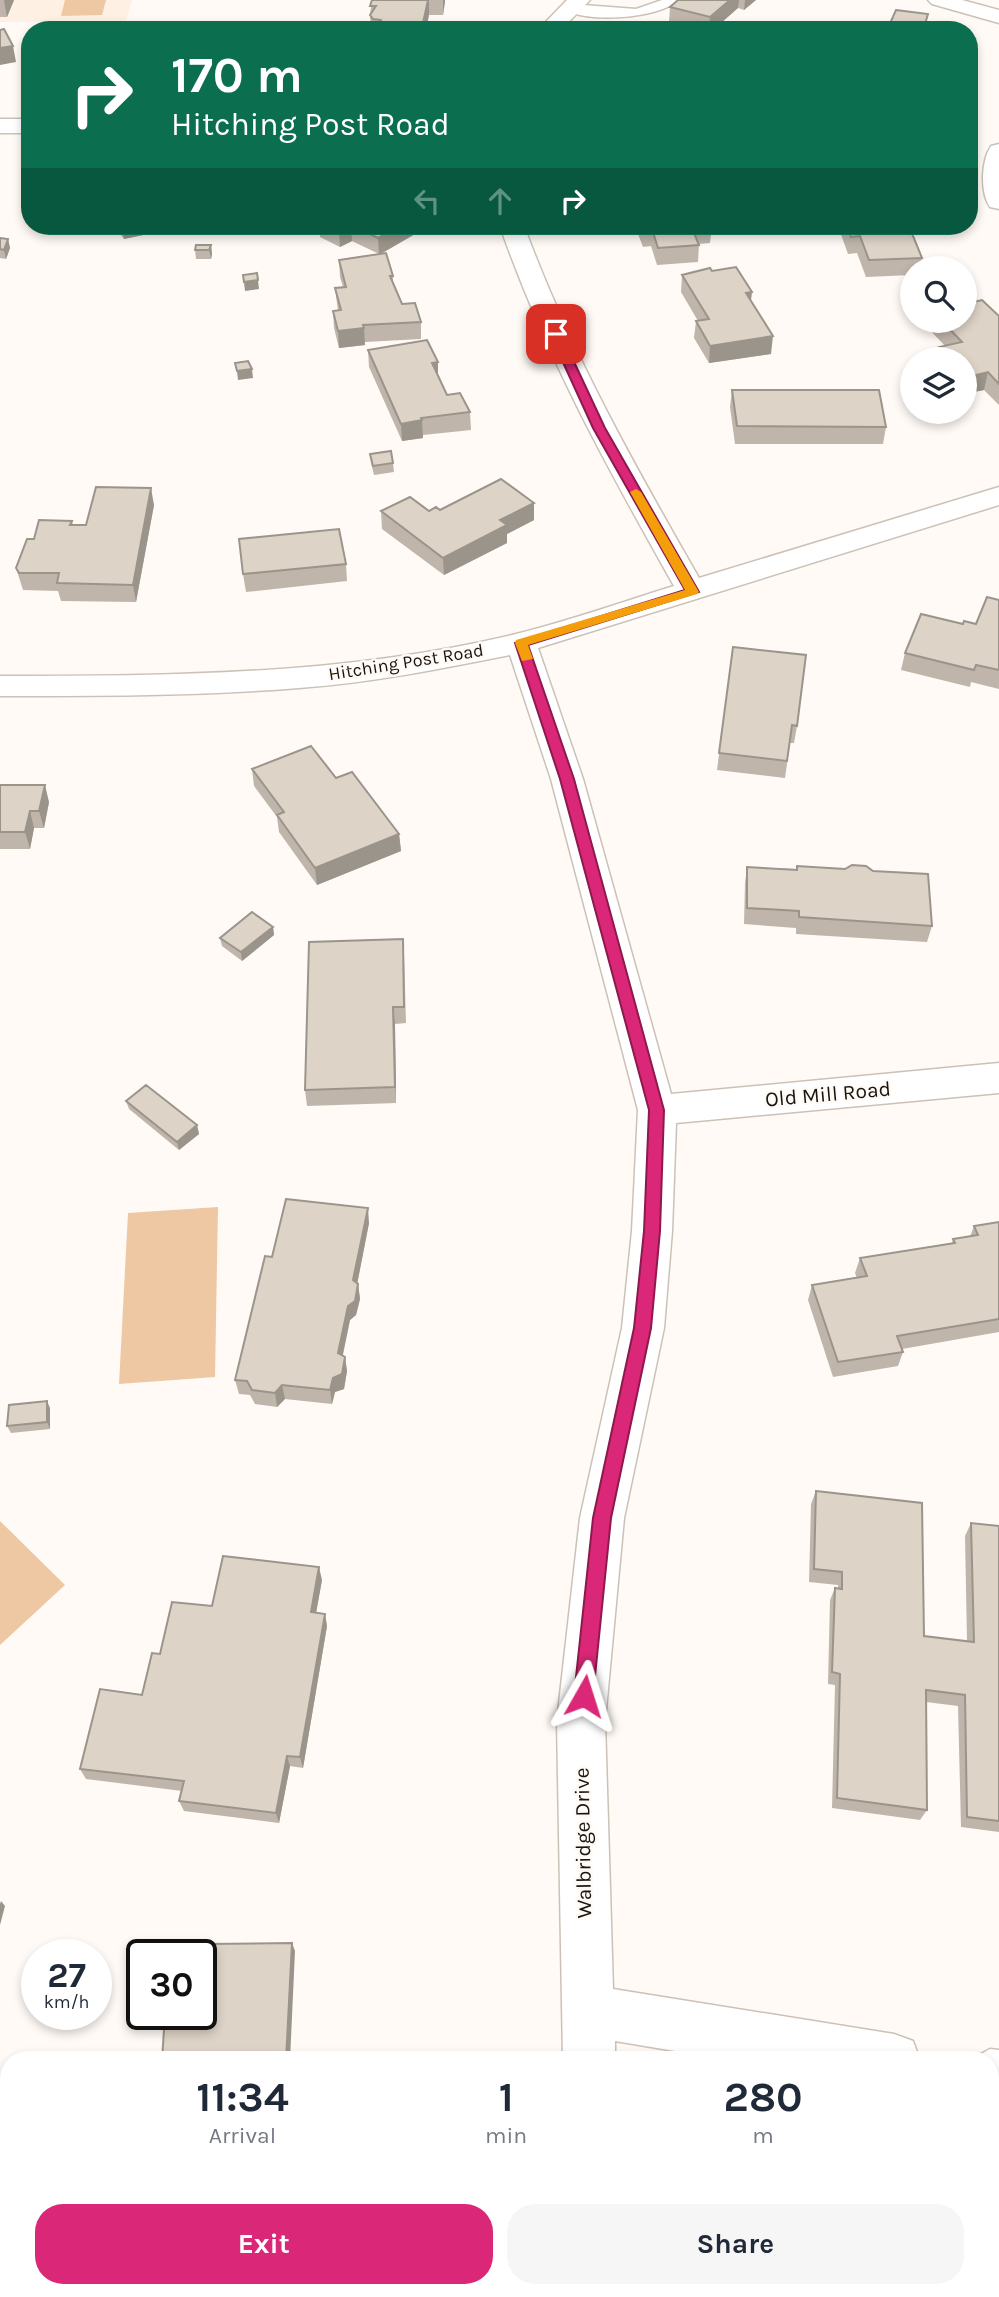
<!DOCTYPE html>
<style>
body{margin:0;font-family:Karla,sans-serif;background:#f6f6f7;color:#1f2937;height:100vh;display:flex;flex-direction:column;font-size:26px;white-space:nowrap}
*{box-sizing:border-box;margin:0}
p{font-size:23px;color:#747a83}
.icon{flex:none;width:38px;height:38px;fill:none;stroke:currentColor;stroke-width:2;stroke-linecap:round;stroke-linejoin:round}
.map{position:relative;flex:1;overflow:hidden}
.panel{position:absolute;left:0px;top:2051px;width:999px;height:247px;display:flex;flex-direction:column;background:#fff;border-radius:28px 28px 0 0;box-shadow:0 4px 10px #0003}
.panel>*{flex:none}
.guide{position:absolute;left:21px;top:21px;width:957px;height:214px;border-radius:28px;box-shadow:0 4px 10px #0003;background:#0b6e4f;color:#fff;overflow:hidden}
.fabs{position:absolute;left:900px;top:256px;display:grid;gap:14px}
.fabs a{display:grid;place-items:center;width:77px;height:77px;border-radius:50%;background:#fff;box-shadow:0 4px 10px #0003;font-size:35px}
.speed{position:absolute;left:21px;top:1939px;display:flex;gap:14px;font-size:35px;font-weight:700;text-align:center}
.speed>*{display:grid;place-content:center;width:91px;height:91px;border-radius:50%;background:#fff;box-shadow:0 4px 10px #0003;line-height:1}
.speed small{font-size:18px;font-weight:400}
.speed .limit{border:4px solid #111;border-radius:10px;background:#fff;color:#111}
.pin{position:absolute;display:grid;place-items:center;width:60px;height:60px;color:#fff;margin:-30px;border-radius:14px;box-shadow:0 4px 10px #0006}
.me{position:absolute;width:77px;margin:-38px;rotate:6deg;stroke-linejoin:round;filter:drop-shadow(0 0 5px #0008)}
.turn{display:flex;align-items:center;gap:24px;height:147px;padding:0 35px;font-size:32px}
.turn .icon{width:91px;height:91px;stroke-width:2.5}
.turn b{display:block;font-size:49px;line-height:60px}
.lanes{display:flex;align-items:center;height:66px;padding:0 35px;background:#0003;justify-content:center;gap:35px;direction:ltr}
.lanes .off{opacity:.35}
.eta{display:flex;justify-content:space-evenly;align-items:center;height:119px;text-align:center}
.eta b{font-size:42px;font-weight:700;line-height:49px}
.action{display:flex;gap:14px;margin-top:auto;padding:14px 35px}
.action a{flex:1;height:80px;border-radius:28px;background:#db2777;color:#fff;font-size:28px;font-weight:700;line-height:80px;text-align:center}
.action a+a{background:#f6f6f7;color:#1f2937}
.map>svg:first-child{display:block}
.built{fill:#fef0e3}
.green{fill:#eec8a2}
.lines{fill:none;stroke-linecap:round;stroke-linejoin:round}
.lane-casing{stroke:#ccc1b6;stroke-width:3}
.street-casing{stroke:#ccc1b6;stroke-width:3}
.lane{fill:#fff;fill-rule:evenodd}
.street{fill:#fff;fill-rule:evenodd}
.wall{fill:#bfb5ab}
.shaded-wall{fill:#9b948b}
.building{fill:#ded3c7;stroke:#9b948b;stroke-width:2}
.route{fill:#db2777;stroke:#8e194d;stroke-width:2}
.slow{fill:#f59e0b}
.labels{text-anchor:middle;stroke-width:5;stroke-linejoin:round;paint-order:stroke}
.far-street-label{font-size:18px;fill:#181410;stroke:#fffaf5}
.street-label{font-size:21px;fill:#181410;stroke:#fffaf5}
</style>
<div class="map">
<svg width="999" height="2297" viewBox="0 0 999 2297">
<rect width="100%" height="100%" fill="#fffaf5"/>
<path class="built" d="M 0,0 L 132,0 L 126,21 L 0,22 Z"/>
<path class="green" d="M 65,0 L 106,0 L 102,15 L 61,16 Z
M 218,1207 L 215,1377 L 119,1384 L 128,1213 Z
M 0,1521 L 65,1585 L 0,1645 Z"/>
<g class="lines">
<g class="lane-casing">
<path id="lane" d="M 662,0 L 678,0 C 660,19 582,24 563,8 L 570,4 L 636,9 Z"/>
</g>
<g class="street-casing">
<path id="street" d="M 567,0 L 590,0 L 561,30 L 538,30 Z
M 928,0 L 962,0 L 999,10 L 999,23 L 932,4 Z
M 0,119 L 30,119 L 30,133 L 0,133 Z
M 999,144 L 999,209 L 990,207 C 980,193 981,161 991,146 Z
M 500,226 L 524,226 C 570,351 633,463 699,578 L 999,487 L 999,505 L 538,648 L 583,779 L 671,1094 L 999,1063 L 999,1093 L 676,1123 L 672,1231 L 664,1328 L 624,1518 L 605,1721 L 613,1989 L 894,2034 L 913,2041 L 920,2060 L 729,2060 L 615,2041 L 615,2060 L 563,2060 L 557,1721 L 580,1518 L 622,1328 L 632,1231 L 638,1110 L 551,779 L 510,655 C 440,669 370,683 299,688 C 199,696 100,696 0,696 L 0,676 C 173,676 347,675 516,634 C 569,621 622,602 674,586 C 607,467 545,355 500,226 Z
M 990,2049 L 999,2050 L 999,2102 L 990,2101 L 990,2060 L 970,2060 Z
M 573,2289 L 629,2289 L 630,2297 L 574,2297 Z"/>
</g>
<use href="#lane" class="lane"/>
<use href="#street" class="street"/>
</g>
<path class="wall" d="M 0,0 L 14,0 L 7,17 L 0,17 Z
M 372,0 L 445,0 L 443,15 L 429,15 L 427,23 L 434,30 L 371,30 L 370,15 Z
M 678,0 L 756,0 L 744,10 L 738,8 L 713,30 L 694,30 L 669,23 L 670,7 Z
M 114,226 L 186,226 L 124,239 Z
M 319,226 L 415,226 L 415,234 L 380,254 L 393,276 L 393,284 L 402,304 L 421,322 L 421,339 L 365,342 L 365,345 L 339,348 L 334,328 L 333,311 L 338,311 L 335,288 L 343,287 L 340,277 L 339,260 L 379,254 L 352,241 L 340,247 L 320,237 Z
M 635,226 L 712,226 L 710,243 L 699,244 L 698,262 L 657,265 L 651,246 L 643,247 Z
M 838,226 L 909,226 L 922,258 L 920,268 L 912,268 L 912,275 L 866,277 L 857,253 L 848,254 Z
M 0,238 L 8,239 L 10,248 L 6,259 L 0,258 Z
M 211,245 L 212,254 L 211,259 L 196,259 L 195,250 Z
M 712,271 L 751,301 L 771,354 L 709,363 L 694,338 L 696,321 L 698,321 L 681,292 L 682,275 Z
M 999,316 L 999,405 L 984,390 L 964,394 L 964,359 L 937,359 L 939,347 L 945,346 L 928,328 L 930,320 L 964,320 Z
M 368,350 L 438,375 L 447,395 L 470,412 L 471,430 L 423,435 L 423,438 L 402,441 L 369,367 Z
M 732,390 L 886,427 L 883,444 L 735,444 L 730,407 Z
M 370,454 L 393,463 L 394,472 L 374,475 L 371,463 Z
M 534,503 L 534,520 L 507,534 L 507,543 L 444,575 L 382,529 L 381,511 L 429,511 Z
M 154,505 L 136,602 L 61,601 L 58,591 L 23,590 L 16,568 L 34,539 L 72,521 L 73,525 L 86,525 Z
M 346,564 L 347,581 L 246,592 L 243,574 Z
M 999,600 L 999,689 L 971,682 L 970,687 L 901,670 L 905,653 L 963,624 L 976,624 Z
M 733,647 L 797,726 L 794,743 L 790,743 L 785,778 L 717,770 Z
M 252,769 L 336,778 L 399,834 L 401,851 L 317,885 L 279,832 L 277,817 L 254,786 Z
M 0,785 L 49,802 L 44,828 L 34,828 L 30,849 L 0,849 Z
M 797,866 L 932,926 L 927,942 L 796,934 L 796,928 L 744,924 L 745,883 L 747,867 L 796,869 Z
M 273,927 L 274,935 L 242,961 L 222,946 L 220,938 Z
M 404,955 L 406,1023 L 395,1024 L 396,1103 L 307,1106 L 305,1090 Z
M 126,1101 L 197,1125 L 199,1134 L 179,1150 L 129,1109 Z
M 999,1222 L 999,1332 L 902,1349 L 903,1352 L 898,1366 L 833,1377 L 808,1300 L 812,1285 L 857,1278 L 855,1273 L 860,1258 L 952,1243 L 953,1239 L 970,1237 L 974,1226 Z
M 369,1223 L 357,1284 L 358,1284 L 360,1299 L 356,1315 L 350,1320 L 343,1355 L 345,1357 L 347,1371 L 344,1389 L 335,1392 L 332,1404 L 285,1399 L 277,1407 L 255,1404 L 250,1395 L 239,1394 L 235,1380 L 272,1257 Z
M 50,1408 L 50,1429 L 11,1433 L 7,1426 Z
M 816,1491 L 924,1636 L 967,1641 L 965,1536 L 971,1523 L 999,1526 L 999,1832 L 961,1827 L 958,1706 L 926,1702 L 927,1810 L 920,1820 L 832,1808 L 835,1685 L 828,1684 L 830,1600 L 835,1588 L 838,1588 L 838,1585 L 809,1582 L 811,1504 Z
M 322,1580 L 316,1613 L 325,1614 L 327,1626 L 303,1768 L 290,1766 L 279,1823 L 184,1811 L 179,1801 L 182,1791 L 86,1779 L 80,1769 L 142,1695 L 160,1654 L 212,1606 Z"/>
<path class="shaded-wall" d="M 5,0 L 14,0 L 7,17 L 4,1 Z
M 429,0 L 429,15 L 426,30 L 423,23 Z
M 443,0 L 445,0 L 445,2 L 443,15 Z
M 730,0 L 739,0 L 738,8 L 713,30 L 709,30 L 710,17 Z
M 745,0 L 756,0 L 744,10 Z
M 13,46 L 16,62 L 0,65 L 0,48 Z
M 122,226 L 186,226 L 124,239 Z
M 348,226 L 351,226 L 352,241 L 340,247 L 339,230 Z
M 400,226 L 415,226 L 415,234 L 379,255 L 378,238 Z
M 8,239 L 10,248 L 6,259 L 4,250 Z
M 211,245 L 212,254 L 211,259 L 209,250 Z
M 258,280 L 259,289 L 245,291 L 244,282 Z
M 752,292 L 750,309 L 746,293 Z
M 364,328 L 365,345 L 339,348 L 338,331 Z
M 773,336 L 771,354 L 709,363 L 710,346 Z
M 438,362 L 438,379 L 432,363 Z
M 252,369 L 253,378 L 238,380 L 237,371 Z
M 988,372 L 984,390 L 964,394 L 968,377 Z
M 422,420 L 423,438 L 402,441 L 401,424 Z
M 151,488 L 154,505 L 136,602 L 133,585 Z
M 534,503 L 534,520 L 507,534 L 507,543 L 444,575 L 443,558 L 500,520 Z
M 45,785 L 49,802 L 44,828 L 39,811 Z
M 30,811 L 34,828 L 30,849 L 25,832 Z
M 399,834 L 401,851 L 317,885 L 315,868 Z
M 273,927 L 274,935 L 242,961 L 241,952 Z
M 393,1007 L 395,1024 L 396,1103 L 395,1087 Z
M 197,1125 L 199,1134 L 179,1150 L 177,1142 Z
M 368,1208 L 369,1223 L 355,1295 L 353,1280 Z
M 358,1284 L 360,1299 L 356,1315 L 350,1320 L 340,1367 L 338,1353 L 348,1306 Z
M 345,1357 L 347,1371 L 344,1389 L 335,1392 L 332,1404 L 330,1390 L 333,1378 Z
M 282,1385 L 285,1399 L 277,1407 L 275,1393 Z
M 47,1401 L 50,1408 L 50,1429 L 47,1422 Z
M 319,1567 L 322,1580 L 314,1624 L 311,1612 Z
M 325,1614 L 327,1626 L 303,1768 L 300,1757 Z
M 287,1756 L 290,1766 L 279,1823 L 276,1813 Z
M 1,1901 L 5,1906 L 0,1925 L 0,1904 Z
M 292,1943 L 295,1951 L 290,2060 L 286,2060 Z
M 276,2289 L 280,2289 L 280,2297 L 276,2297 Z"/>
<path class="building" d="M 372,0 L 428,0 L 423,23 L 433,23 L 432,30 L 379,30 L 381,20 L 373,19 L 370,15 L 376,6 L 370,6 Z
M 678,0 L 730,0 L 710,17 L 670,7 Z
M 896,10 L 928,14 L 925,24 L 938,26 L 936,30 L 887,30 Z
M 153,23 L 154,30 L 82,30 L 82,28 Z
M 4,29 L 13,46 L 0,48 L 0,30 Z
M 330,226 L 348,226 L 339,230 Z
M 354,226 L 400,226 L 378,238 Z
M 642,226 L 712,226 L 692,228 L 699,245 L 658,248 L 652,229 L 644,230 Z
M 847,226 L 909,226 L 922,258 L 869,260 L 860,236 L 851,237 Z
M 0,238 L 8,239 L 4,250 L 0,249 Z
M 196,245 L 211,245 L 209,250 L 195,250 Z
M 386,253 L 393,276 L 390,276 L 402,304 L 415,303 L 421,322 L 363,325 L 364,328 L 338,331 L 333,311 L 341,310 L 335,288 L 346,287 L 339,260 Z
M 736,267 L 752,292 L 746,293 L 773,336 L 710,346 L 696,321 L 709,319 L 682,275 L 710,268 L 712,271 Z
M 257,273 L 258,280 L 244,282 L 243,275 Z
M 982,300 L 999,316 L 999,384 L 988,372 L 968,377 L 964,373 L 964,359 L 950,359 L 939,347 L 962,342 L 941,320 L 964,320 L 964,304 Z
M 427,340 L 438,362 L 432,363 L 447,395 L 460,393 L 470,412 L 421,418 L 422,420 L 401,424 L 368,350 Z
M 248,361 L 252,369 L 237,371 L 235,363 Z
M 732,390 L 879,390 L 886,427 L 737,426 Z
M 391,451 L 393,463 L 373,466 L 370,454 Z
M 501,479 L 534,503 L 500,520 L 507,525 L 443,558 L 381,511 L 410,497 L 429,511 L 436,507 L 440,510 Z
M 96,487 L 151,488 L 133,585 L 57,583 L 59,573 L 19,573 L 16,568 L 27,539 L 34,539 L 39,520 L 72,521 L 70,525 L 86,525 Z
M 339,529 L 346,564 L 243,574 L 239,539 Z
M 987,597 L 999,600 L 999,670 L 976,665 L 974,670 L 905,653 L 921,614 L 963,624 L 964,621 L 976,624 Z
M 733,647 L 806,655 L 797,726 L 792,725 L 787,761 L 719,753 Z
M 311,746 L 336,778 L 352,772 L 399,834 L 315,868 L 277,815 L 284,812 L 252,769 Z
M 0,785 L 45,785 L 39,811 L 30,811 L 25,832 L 0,832 Z
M 852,865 L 866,866 L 873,871 L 928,874 L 932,926 L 799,917 L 799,911 L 747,908 L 747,867 L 797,870 L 797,866 L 845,869 Z
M 252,912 L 273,927 L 241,952 L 220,938 Z
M 403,939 L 404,1007 L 393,1007 L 395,1087 L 305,1090 L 309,942 Z
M 146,1085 L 197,1125 L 177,1142 L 126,1101 Z
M 286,1199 L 368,1208 L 353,1280 L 358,1284 L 355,1301 L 348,1306 L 338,1353 L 345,1357 L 342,1374 L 333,1378 L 330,1390 L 282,1385 L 275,1393 L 252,1390 L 247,1381 L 235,1380 L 265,1256 L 272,1257 Z
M 999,1222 L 999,1319 L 897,1336 L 903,1352 L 838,1362 L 812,1285 L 867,1276 L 860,1258 L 955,1243 L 953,1239 L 978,1235 L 974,1226 Z
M 47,1401 L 47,1422 L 7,1426 L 9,1405 Z
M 816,1491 L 922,1503 L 924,1636 L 974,1642 L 971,1523 L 999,1526 L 999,1821 L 967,1817 L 965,1695 L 926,1690 L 927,1810 L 837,1798 L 840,1674 L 832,1672 L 835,1588 L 842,1589 L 842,1572 L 814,1569 Z
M 223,1556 L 319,1567 L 311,1612 L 325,1614 L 300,1757 L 287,1756 L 276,1813 L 179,1801 L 184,1781 L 80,1769 L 100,1689 L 142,1695 L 152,1653 L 160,1654 L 172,1602 L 212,1606 Z
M 292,1943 L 286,2060 L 162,2060 L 165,2014 L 201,2014 L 201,1984 L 204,1944 Z
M 174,2289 L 276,2289 L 276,2297 L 174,2297 Z"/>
<path class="route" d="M 556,331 L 561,334 L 605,428 L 699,592 L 528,645 L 574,779 L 664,1110 L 660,1231 L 651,1328 L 611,1518 L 593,1696 L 590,1702 L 584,1705 L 577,1702 L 574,1696 L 593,1518 L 634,1328 L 644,1231 L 649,1110 L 560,779 L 515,643 L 685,590 L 593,428 L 550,334 Z"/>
<path class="slow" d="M 636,489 L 641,492 L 699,592 L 697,594 L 528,645 L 533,659 L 522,661 L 515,643 L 516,640 L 685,590 L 630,492 Z"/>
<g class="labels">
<g class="far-street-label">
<text transform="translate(406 662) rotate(-9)" y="6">Hitching Post Road</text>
</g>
<g class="street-label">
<text transform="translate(828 1094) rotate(-5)" y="7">Old Mill Road</text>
<text transform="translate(583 1843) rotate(-91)" y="7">Walbridge Drive</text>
</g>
</g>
</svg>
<div class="fabs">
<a><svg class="icon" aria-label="search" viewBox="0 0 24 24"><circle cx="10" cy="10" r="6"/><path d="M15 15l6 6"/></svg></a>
<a><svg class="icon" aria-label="layers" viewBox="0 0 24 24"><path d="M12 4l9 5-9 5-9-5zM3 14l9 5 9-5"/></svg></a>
</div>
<div class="speed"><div>27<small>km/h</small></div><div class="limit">30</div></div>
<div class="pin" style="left:556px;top:334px;background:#d93025"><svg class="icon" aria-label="arrive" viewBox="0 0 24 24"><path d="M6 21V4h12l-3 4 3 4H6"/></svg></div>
<svg class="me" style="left:584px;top:1696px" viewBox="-20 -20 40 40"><path d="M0-17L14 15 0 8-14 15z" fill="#db2777" stroke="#fff" stroke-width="4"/></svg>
<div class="guide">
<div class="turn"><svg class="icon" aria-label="right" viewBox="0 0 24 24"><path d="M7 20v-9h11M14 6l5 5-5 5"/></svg><div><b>170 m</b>Hitching Post Road</div></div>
<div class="lanes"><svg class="icon off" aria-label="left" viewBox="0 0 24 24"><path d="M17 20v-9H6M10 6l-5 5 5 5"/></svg><svg class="icon off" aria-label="ahead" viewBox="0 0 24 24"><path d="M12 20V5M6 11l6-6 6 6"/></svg><svg class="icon" aria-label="right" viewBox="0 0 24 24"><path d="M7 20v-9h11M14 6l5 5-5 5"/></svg></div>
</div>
<section class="panel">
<div class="eta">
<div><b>11:34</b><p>Arrival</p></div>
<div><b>1</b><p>min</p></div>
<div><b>280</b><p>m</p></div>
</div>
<div class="action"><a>Exit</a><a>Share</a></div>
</section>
</div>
